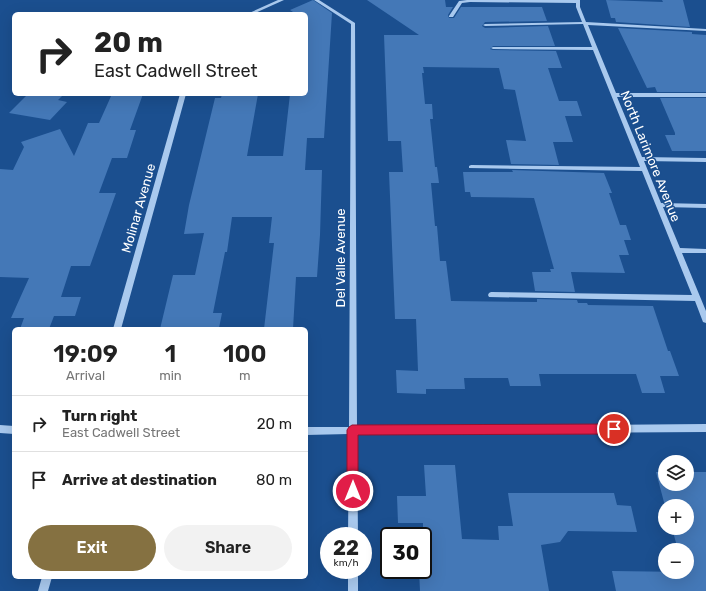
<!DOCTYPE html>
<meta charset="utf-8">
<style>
body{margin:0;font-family:Rubik,sans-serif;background:#f2f2f2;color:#222;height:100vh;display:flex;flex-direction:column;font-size:15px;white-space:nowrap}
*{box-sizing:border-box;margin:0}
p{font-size:13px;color:#767676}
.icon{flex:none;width:22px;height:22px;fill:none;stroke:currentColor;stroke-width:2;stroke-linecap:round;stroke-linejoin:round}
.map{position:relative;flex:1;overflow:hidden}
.drawer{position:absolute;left:12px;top:327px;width:296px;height:252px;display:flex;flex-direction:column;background:#fff;border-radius:6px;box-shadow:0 4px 16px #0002}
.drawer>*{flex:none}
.guide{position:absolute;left:12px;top:12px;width:296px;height:84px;border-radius:6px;box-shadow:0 4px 16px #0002;background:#fff;color:#222;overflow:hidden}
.fabs{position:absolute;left:658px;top:455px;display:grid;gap:8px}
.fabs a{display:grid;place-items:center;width:36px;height:36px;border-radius:50%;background:#fff;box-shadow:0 4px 16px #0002;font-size:20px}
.speed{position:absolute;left:320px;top:527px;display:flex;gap:8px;font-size:20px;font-weight:700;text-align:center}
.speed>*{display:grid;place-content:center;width:52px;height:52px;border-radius:50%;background:#fff;box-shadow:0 4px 16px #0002;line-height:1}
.speed small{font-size:10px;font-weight:400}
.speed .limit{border:2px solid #111;border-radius:6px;background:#fff;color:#111}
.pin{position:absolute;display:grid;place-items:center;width:34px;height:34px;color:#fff;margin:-17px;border:2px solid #fff;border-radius:50%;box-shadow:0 1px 4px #0007}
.me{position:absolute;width:44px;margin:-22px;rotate:0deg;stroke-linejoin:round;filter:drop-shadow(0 0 3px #0008)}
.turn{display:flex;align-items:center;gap:14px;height:84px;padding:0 16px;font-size:18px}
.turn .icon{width:52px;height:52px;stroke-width:2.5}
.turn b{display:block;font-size:28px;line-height:34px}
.eta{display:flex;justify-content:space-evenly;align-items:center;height:68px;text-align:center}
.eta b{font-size:24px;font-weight:600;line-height:28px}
.action{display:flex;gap:8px;margin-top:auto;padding:8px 16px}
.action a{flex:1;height:46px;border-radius:24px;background:#857141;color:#fff;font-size:16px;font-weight:600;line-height:46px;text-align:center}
.action a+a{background:#f2f2f2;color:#222}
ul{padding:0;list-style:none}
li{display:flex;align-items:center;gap:12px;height:56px;padding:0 16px;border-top:1px solid #e0e0e0}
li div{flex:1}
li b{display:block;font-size:15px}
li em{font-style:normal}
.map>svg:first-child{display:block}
.building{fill:#4478b7}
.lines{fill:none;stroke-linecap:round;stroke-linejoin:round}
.minor{fill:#a9c9ee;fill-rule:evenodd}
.route{fill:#e11d48;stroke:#92132f}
.labels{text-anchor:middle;stroke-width:3;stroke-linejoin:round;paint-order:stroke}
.street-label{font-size:13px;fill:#fff;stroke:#1b4f8f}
</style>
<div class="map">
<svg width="706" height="591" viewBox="0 0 706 591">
<rect width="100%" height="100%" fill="#1b4f8f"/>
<path class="building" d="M 313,0 L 332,13 L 324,138 L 307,138 L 305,170 L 322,170 L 320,235 L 317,277 L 296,277 L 293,329 L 264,329 L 274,243 L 269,243 L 272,217 L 232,217 L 227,252 L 225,252 L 213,313 L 222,313 L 219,328 L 160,329 L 173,275 L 195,275 L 204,233 L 184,234 L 189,205 L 215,98 L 221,98 L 222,94 L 258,94 L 247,156 L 283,156 L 290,94 L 306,94 L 306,14 L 296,14 L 290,10 Z
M 367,0 L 445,0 L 446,7 L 453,7 L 448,15 L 449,18 L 454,18 L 461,7 L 542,7 L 547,21 L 485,22 L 482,26 L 485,28 L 548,26 L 555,46 L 493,46 L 490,49 L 493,50 L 556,51 L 562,68 L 548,68 L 559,101 L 577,101 L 582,116 L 565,116 L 573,142 L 553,142 L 559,165 L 511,164 L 506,140 L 526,141 L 515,90 L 504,89 L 499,68 L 423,67 L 424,73 L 422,73 L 425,104 L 432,104 L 433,119 L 430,119 L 435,167 L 437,167 L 439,183 L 431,183 L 435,226 L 437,226 L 440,261 L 446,261 L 451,301 L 537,302 L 537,299 L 577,300 L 578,303 L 587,303 L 588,305 L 653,306 L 668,351 L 670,351 L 679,376 L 660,376 L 665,393 L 642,393 L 636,374 L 539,374 L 541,386 L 510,386 L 508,378 L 464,378 L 465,389 L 426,389 L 426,394 L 397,393 L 396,370 L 418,371 L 416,319 L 395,319 L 389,172 L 403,172 L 401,141 L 388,141 L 384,35 L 419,35 Z
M 606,0 L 663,2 L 662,0 L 683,0 L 690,27 L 616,22 L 615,18 L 611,18 Z
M 618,28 L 692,32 L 692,34 L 706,35 L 706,92 L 657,92 L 655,87 L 647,88 Z
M 28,94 L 64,94 L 58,100 L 67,102 L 50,120 L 9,113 Z
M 112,94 L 143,94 L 130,130 L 136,130 L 127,158 L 112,158 L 99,193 L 116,193 L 90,266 L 71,266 L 61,297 L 81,297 L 75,316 L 54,316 L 49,329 L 20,329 L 24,318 L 11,318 L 29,278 L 0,277 L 0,169 L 13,170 L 24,147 L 21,142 L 60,129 L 74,156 L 88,123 L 99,123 Z
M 660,98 L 706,98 L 706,151 L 672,151 L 665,135 L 675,135 L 675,133 Z
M 512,170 L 604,173 L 612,193 L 609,193 L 620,225 L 626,225 L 631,240 L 624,240 L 629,255 L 619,255 L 625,273 L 571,272 L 575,292 L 535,291 L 532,272 L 551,272 L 550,269 L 554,269 L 534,198 L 471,197 L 470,192 L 465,192 L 463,172 L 513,172 Z
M 424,465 L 455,465 L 462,539 L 499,540 L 498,526 L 513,526 L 508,493 L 614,493 L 617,505 L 631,506 L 637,532 L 568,531 L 560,542 L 541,545 L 549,591 L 420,591 L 419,570 L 423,570 L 423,523 L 398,523 L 397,496 L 426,496 Z
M 656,472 L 665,472 L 665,484 L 687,484 L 687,472 L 706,472 L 706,591 L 616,591 L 612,571 L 687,572 L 687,550 L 678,550 L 672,528 L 687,528 L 687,506 L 665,506 Z"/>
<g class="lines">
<path class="minor" d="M 278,0 L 284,0 L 253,14 L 247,14 Z
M 314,0 L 319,0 L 355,23 L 357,427 L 706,424 L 706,432 L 357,434 L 358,536 L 348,536 L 349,434 L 306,435 L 306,427 L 349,427 L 351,24 Z
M 467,0 L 580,0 L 580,7 L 586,22 L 706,29 L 706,31 L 588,25 L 616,93 L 706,93 L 706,97 L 617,97 L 642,157 L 706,158 L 706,162 L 644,161 L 661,203 L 706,204 L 706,208 L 663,207 L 680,248 L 706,249 L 706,253 L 682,253 L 706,311 L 706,323 L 703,322 L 695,301 L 489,297 L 488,295 L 489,293 L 491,292 L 692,295 L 642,171 L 469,168 L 469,166 L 471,165 L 640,167 L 593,50 L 493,49 L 491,48 L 493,47 L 592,47 L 583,24 L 485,26 L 483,25 L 485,24 L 582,22 L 576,7 L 576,3 L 470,2 L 462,3 L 453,17 L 449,17 L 449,16 L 459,1 Z
M 180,94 L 186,94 L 121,329 L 113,329 Z
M 0,425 L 14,426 L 14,434 L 0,433 Z
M 348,570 L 358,570 L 358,591 L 348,591 Z
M 42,577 L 52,577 L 48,591 L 38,591 Z"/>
</g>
<path class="route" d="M 614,424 L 618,425 L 619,429 L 618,432 L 614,434 L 358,435 L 358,491 L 357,494 L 353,496 L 349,494 L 347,491 L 347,430 L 349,427 L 352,425 Z"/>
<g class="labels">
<g class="street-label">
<text transform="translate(651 156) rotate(68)" y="5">North Larimore Avenue</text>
<text transform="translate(138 208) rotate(-74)" y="5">Molinar Avenue</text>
<text transform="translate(340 258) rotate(-90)" y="5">Del Valle Avenue</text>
</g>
</g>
</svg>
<div class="fabs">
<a><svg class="icon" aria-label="layers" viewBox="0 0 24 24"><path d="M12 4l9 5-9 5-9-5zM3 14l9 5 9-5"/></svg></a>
<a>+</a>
<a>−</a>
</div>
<div class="speed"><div>22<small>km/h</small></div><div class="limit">30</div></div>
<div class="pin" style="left:614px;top:429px;background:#d93025"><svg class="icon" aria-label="arrive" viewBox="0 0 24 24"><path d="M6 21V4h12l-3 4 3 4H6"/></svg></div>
<svg class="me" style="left:353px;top:491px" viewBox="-20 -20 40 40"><circle r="17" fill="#e11d48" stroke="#fff" stroke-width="3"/><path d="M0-11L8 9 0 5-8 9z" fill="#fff"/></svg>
<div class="guide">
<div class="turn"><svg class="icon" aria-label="right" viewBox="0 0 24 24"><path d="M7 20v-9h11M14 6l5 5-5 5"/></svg><div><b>20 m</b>East Cadwell Street</div></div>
</div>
<section class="drawer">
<div class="eta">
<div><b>19:09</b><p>Arrival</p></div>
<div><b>1</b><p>min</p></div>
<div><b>100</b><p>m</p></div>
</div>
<ul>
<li><svg class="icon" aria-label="right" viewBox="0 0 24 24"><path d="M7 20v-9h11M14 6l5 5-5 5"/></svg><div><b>Turn right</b><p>East Cadwell Street</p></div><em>20 m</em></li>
<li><svg class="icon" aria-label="arrive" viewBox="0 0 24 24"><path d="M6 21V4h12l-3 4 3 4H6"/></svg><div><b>Arrive at destination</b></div><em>80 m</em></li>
</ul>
<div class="action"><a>Exit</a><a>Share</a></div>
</section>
</div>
